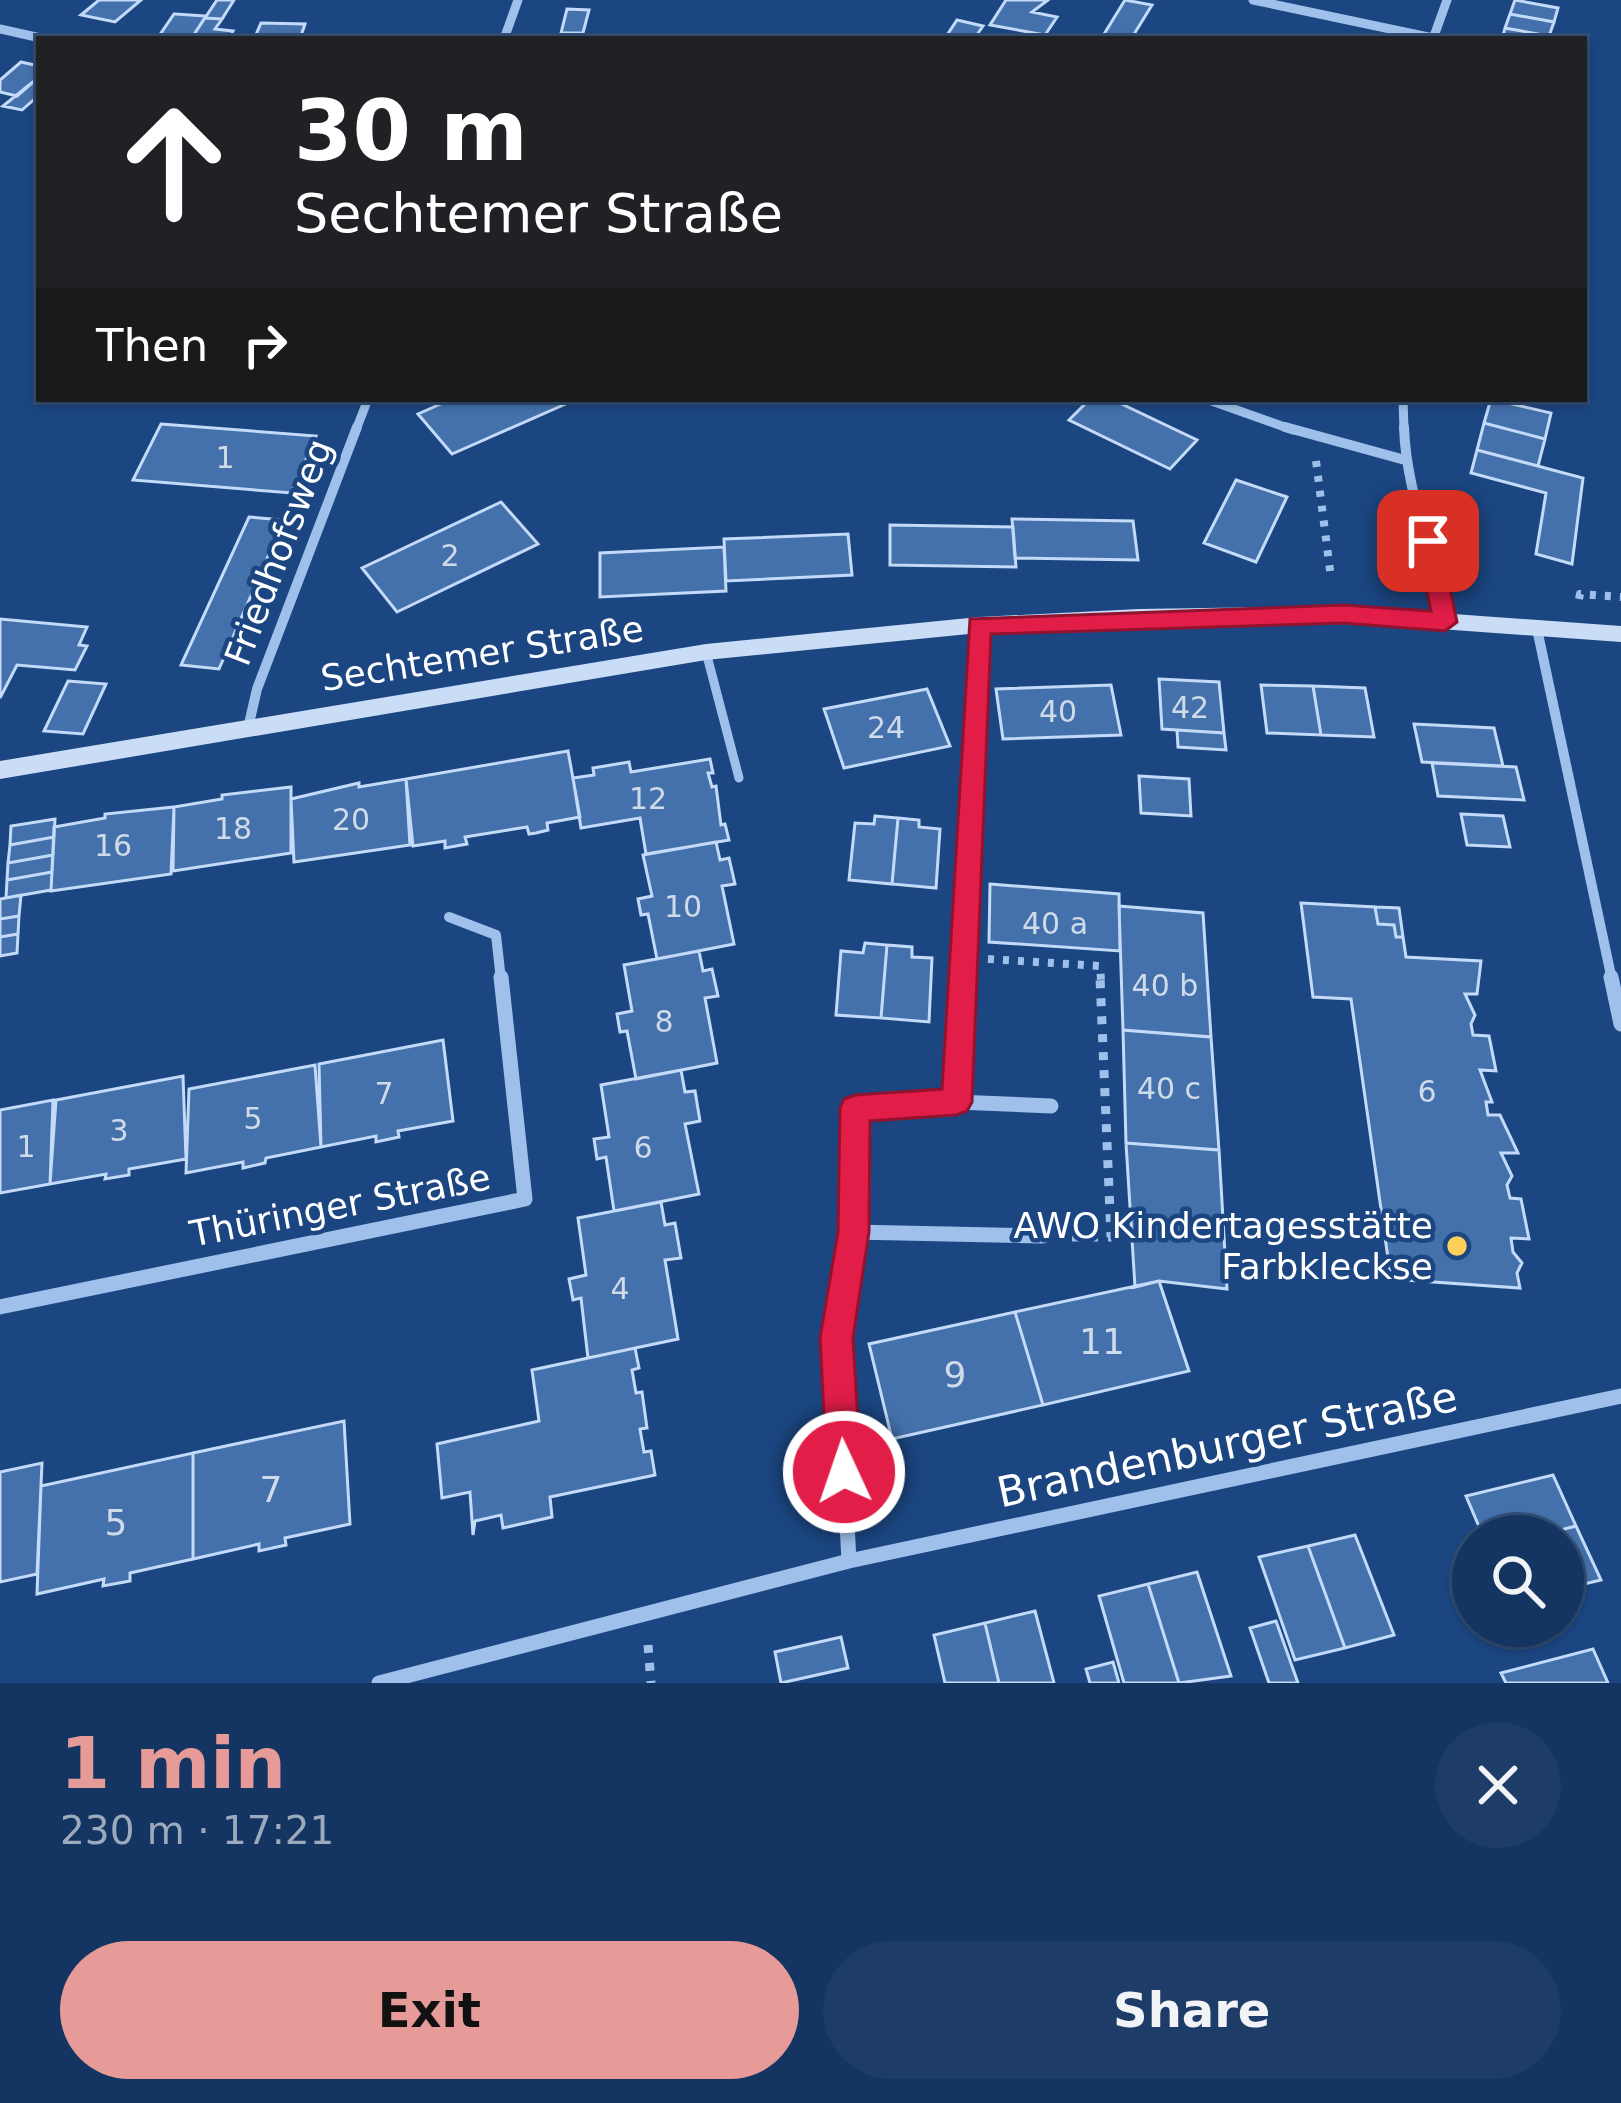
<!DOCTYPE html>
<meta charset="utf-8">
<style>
body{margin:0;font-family:"DejaVu Sans",sans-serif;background:#1d3c67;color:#f1f3f6;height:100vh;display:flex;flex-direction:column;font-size:45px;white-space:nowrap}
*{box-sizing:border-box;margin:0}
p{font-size:39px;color:#9daabd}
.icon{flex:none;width:66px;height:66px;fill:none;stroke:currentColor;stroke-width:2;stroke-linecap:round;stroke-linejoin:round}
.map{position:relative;height:1683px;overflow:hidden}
.side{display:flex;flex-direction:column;background:#143461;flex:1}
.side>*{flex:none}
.guide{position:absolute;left:36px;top:36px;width:1551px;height:366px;border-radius:0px;box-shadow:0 3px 9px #0004,0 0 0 3px #334f76;background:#202124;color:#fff;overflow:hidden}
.controls{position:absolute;left:1452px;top:1515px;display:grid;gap:24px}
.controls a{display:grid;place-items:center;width:132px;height:132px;border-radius:50%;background:#143461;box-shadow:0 3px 9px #0004,0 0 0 3px #334f76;font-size:60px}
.pin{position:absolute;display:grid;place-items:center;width:102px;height:102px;color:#fff;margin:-51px;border-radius:24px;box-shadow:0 6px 18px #0006}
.me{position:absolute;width:132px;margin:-66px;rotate:357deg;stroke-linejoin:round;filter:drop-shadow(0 0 9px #0008)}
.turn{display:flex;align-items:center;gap:42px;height:252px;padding:0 60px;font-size:54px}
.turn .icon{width:156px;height:156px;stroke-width:2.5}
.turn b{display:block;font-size:84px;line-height:102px}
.then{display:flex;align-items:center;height:114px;padding:0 60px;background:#0003;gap:24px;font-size:45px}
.round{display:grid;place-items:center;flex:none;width:126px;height:126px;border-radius:63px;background:#1d3c67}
.summary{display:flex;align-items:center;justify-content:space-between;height:204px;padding:0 60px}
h1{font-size:72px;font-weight:800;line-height:90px;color:#e69b98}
.primary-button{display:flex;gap:24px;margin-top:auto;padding:24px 60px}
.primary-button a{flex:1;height:138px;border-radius:72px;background:#e69b98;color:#111;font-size:48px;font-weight:800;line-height:138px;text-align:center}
.primary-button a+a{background:#1d3c67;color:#f1f3f6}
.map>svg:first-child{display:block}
.building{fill:#4470ab;stroke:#c3daf8;stroke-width:3}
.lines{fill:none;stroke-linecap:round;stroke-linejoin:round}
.path-far1{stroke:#9ec0ea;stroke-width:8;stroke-dasharray:6 9;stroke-linecap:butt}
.path{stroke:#9ec0ea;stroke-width:9;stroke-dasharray:8 10;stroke-linecap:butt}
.lane{stroke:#9ec0ea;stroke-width:9}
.street-far2{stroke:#9ec0ea;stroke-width:9}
.street-far1{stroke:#9ec0ea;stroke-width:10}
.street{stroke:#9ec0ea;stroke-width:15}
.secondary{fill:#caddf7;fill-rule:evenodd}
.route{fill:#e11d48;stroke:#92132f;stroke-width:3}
.poi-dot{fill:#fccf5b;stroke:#1b4681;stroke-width:4.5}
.labels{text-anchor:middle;stroke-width:9;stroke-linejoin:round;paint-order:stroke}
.number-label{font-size:30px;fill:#d0dbea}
.street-label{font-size:36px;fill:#fff;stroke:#1b4681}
.poi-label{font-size:36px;fill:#fff;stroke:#1b4681;text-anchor:end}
.near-number-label{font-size:36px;fill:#d0dbea}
.near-street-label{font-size:42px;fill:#fff;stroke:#1b4681}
</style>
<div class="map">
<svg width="1621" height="1683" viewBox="0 0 1621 1683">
<rect width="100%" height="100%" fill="#1b4681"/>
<path class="building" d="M 99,0 L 141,0 L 115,22 L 81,15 Z
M 217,0 L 234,0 L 222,19 L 205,18 Z
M 1006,0 L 1048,0 L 1032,12 L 1057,17 L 1045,35 L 990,25 Z
M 1125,0 L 1152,5 L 1131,39 L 1101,39 Z
M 1515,0 L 1558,8 L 1554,22 L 1510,14 Z
M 567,9 L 589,10 L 583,33 L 561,33 Z
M 174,14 L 175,14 L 206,16 L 191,39 L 159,36 Z
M 1510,14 L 1554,22 L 1549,36 L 1505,28 Z
M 205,18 L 222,19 L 215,29 L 233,31 L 228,39 L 191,39 Z
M 957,20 L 983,26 L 974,39 L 947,35 Z
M 261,23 L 305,24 L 300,39 L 263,39 L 255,37 Z
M 1505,28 L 1549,36 L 1502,39 Z
M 21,62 L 39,66 L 39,77 L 17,96 L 0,92 L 0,80 Z
M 39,77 L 39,95 L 22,110 L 3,106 Z
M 452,399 L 577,399 L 452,454 L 418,414 Z
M 1090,399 L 1111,399 L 1197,440 L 1170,469 L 1069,420 Z
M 1491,399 L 1551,413 L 1545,439 L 1484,423 Z
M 1484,423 L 1545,439 L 1538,466 L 1477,450 Z
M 161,424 L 316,436 L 292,493 L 133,480 Z
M 1477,450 L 1583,478 L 1572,564 L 1536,554 L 1546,493 L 1471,473 Z
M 1236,480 L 1287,497 L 1256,562 L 1204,543 Z
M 501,502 L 538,544 L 397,612 L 362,568 Z
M 249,517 L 284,520 L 219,669 L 181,665 Z
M 1012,519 L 1133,521 L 1138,560 L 1015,558 Z
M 890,525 L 1013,527 L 1016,567 L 890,565 Z
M 848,534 L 852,575 L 726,581 L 724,539 Z
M 724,547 L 726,591 L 600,597 L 600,553 Z
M 0,619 L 87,627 L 79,645 L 87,646 L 75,670 L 17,665 L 0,698 Z
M 1159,679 L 1219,682 L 1224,733 L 1162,729 Z
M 68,681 L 106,684 L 83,734 L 44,731 Z
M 1111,685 L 1121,735 L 1003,739 L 996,689 Z
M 1261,685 L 1313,686 L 1321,735 L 1267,733 Z
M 1313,686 L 1365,688 L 1374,737 L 1321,735 Z
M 927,689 L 950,746 L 844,768 L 824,709 Z
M 1414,724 L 1494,728 L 1503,766 L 1422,762 Z
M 1177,730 L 1224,733 L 1226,750 L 1178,747 Z
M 568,751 L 580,817 L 547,823 L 548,830 L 536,833 L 529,834 L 527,827 L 465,837 L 467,844 L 445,848 L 445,841 L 413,846 L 406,779 Z
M 710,759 L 713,773 L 708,773 L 712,787 L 716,786 L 721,825 L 725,824 L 729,840 L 646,854 L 640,818 L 581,828 L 573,778 L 594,775 L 593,768 L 629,762 L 631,772 Z
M 1432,763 L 1516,767 L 1524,800 L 1438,796 Z
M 1139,776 L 1189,779 L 1191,816 L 1141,813 Z
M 406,779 L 410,845 L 294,862 L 291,799 L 359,783 L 359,787 Z
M 291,787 L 291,853 L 173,871 L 174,807 L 222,799 L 222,795 Z
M 174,807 L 171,874 L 51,891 L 54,827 L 105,818 L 105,814 Z
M 1461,814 L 1503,816 L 1510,847 L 1467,845 Z
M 875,816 L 898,818 L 892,884 L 849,880 L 855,823 L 874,824 Z
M 898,818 L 919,820 L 919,827 L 940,829 L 936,888 L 892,884 Z
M 55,819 L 54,837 L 10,845 L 11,826 Z
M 54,837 L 53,855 L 8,863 L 10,845 Z
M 716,842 L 720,860 L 729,858 L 735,884 L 722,886 L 734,944 L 657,959 L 648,914 L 641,915 L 638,899 L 652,896 L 643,855 Z
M 53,855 L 52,872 L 7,880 L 8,863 Z
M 52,872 L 51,890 L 6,898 L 7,880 Z
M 990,884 L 1119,894 L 1120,951 L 989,942 Z
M 21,895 L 19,916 L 0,919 L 0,899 Z
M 1301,903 L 1375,907 L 1378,924 L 1394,925 L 1396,937 L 1403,937 L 1406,957 L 1481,961 L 1477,994 L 1465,994 L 1475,1015 L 1471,1024 L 1473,1035 L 1489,1036 L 1496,1071 L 1480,1070 L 1492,1102 L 1486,1102 L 1488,1115 L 1500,1115 L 1518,1153 L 1501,1153 L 1512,1176 L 1507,1185 L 1510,1198 L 1521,1199 L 1529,1239 L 1511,1238 L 1513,1252 L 1522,1263 L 1517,1273 L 1520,1288 L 1391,1279 L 1351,999 L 1313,997 Z
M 1119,906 L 1203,913 L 1211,1037 L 1123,1030 Z
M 1375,907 L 1399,908 L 1403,937 L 1396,937 L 1394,925 L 1378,924 Z
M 19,916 L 18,934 L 0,937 L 0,919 Z
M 18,934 L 17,953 L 0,956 L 0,937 Z
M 865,943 L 887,945 L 881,1018 L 836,1015 L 841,951 L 863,953 Z
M 887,945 L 912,947 L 912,957 L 932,958 L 929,1022 L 881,1018 Z
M 699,951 L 703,971 L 712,969 L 718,996 L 705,998 L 717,1063 L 636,1079 L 627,1031 L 620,1032 L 617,1014 L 632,1011 L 624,965 Z
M 1123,1030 L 1211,1037 L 1219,1150 L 1126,1143 Z
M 443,1040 L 453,1121 L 398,1131 L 399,1137 L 376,1142 L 376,1136 L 321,1147 L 319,1064 Z
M 315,1065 L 321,1147 L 266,1158 L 265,1163 L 243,1168 L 243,1162 L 186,1173 L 189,1089 Z
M 681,1070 L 685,1092 L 695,1091 L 700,1121 L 685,1124 L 699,1194 L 614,1211 L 606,1157 L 597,1159 L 594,1139 L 609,1137 L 601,1085 Z
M 183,1076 L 186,1159 L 129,1169 L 129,1175 L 105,1179 L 106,1174 L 50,1184 L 56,1100 Z
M 53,1100 L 50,1184 L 0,1193 L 0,1110 Z
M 1126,1143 L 1219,1150 L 1227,1289 L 1159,1281 L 1135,1287 Z
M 661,1202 L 665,1225 L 675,1223 L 681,1258 L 665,1260 L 678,1339 L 588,1358 L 581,1298 L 573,1300 L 569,1279 L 586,1275 L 578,1218 Z
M 1159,1281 L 1189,1371 L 1043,1405 L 1015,1312 Z
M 1015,1312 L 1043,1405 L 892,1439 L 869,1344 Z
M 635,1348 L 639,1368 L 632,1370 L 636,1393 L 642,1392 L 647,1428 L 640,1429 L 644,1452 L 651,1451 L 655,1475 L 550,1497 L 552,1517 L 503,1528 L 501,1515 L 475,1521 L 473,1535 L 470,1492 L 442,1498 L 437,1444 L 539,1421 L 532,1370 Z
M 344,1421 L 350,1524 L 285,1538 L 286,1545 L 259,1551 L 259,1544 L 193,1559 L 193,1453 Z
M 193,1453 L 193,1559 L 130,1573 L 130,1581 L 103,1586 L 104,1579 L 37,1594 L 41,1486 Z
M 42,1463 L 37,1574 L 0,1582 L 0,1472 Z
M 1553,1475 L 1576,1526 L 1537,1536 L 1483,1536 L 1466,1496 Z
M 1576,1526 L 1601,1580 L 1563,1589 L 1563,1536 L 1537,1536 Z
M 1355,1535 L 1394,1635 L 1345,1648 L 1308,1546 Z
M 1308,1546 L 1345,1648 L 1295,1660 L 1259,1557 Z
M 1197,1572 L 1231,1676 L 1179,1683 L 1148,1584 Z
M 1148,1584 L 1179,1683 L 1124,1683 L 1099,1596 Z
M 1035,1611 L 1054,1683 L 999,1683 L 985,1623 Z
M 1276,1621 L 1298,1683 L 1269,1683 L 1250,1628 Z
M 985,1623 L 999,1683 L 945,1683 L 934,1635 Z
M 841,1637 L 848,1668 L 781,1683 L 775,1652 Z
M 1593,1649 L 1608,1683 L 1506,1683 L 1501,1673 Z
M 1113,1662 L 1119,1683 L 1090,1683 L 1086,1669 Z"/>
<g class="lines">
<path class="path-far1" d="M 1316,461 L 1331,578
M 1579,599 L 1580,594 L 1621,597
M 988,959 L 1100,966 L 1101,980"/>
<path class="path" d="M 1072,1237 L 1111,1237 L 1100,977
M 648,1645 L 651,1683"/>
<path class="lane" d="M 706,652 L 739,778"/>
<path class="street-far2" d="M 1253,0 L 1433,38
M 0,29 L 45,39
M 504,39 L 518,0
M 1433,39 L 1447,0
M 1206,399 L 1293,430
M 1403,399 L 1404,430
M 356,430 L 368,399"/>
<path class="street-far1" d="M 1285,427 L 1405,460
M 1404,427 C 1406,493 1435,556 1445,621
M 1537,629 L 1612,980
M 248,728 L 257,689 L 357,427
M 449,917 L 496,935 L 501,980
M 962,980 L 979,625"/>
<path class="street" d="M 1611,977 L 1621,1024
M 956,1102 L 1051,1106
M 853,1232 L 855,1109 L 956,1102 L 962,977
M 0,1307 L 525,1199 L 501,977
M 849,1561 L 837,1338 L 853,1232 L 1043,1236
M 379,1683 L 849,1561 L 1621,1396"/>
<path class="secondary" d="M 1343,606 L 1621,626 L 1621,642 L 1343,622 L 1139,625 L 979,633 L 706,660 L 0,779 L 0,761 L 706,644 L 979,617 L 1139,609 Z"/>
</g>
<path class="route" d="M 1428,532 L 1440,541 L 1457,622 L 1445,631 L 1343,623 L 991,634 L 972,1102 L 967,1111 L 956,1115 L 870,1121 L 869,1232 L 853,1338 L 861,1472 L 856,1484 L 844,1489 L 832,1484 L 827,1472 L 820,1338 L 838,1232 L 840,1108 L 844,1099 L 855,1095 L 942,1089 L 970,619 L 1343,605 L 1431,611 L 1416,541 Z"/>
<circle class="poi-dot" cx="1457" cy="1246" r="12"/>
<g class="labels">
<g class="number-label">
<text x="225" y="468">1</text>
<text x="450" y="566">2</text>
<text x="1190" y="718">42</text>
<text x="1058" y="722">40</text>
<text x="886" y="738">24</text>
<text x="648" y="809">12</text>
<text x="351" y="830">20</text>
<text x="233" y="839">18</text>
<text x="113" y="856">16</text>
<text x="683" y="917">10</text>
<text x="1055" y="934">40 a</text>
<text x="1165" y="996">40 b</text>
<text x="664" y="1032">8</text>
<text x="1169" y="1099">40 c</text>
<text x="1427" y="1102">6</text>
<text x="384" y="1104">7</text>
<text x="253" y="1129">5</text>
<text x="119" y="1141">3</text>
<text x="26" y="1157">1</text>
<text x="643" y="1158">6</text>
<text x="620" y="1299">4</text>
</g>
<g class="street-label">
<text transform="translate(278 552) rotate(-69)" y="13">Friedhofsweg</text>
<text transform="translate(482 653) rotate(-9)" y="13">Sechtemer Straße</text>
<text transform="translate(340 1205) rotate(-11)" y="13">Thüringer Straße</text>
</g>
<g class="poi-label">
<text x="1433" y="1238">AWO Kindertagesstätte<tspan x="1433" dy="41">Farbkleckse</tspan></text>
</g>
<g class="near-number-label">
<text x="1102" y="1354">11</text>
<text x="955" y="1387">9</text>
<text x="271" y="1502">7</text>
<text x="116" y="1535">5</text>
</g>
<g class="near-street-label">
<text transform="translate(1227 1444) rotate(-12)" y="15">Brandenburger Straße</text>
</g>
</g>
</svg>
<div class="controls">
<a><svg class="icon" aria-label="search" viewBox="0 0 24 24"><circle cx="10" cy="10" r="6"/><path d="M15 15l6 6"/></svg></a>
</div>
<div class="pin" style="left:1428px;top:541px;background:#d93025"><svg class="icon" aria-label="arrive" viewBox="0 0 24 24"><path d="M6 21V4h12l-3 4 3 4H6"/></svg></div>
<svg class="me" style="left:844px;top:1472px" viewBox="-20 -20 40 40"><circle r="17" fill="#e11d48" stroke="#fff" stroke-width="3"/><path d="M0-11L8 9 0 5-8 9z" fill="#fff"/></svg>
<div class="guide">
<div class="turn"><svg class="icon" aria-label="ahead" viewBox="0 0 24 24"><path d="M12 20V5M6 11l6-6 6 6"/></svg><div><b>30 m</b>Sechtemer Straße</div></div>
<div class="then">Then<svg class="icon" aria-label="right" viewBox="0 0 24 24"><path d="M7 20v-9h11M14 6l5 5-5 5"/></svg></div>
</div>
</div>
<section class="side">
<div class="summary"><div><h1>1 min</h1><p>230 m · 17:21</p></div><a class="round"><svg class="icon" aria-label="close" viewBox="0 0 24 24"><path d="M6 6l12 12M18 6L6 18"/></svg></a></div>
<div class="primary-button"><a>Exit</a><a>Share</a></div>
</section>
